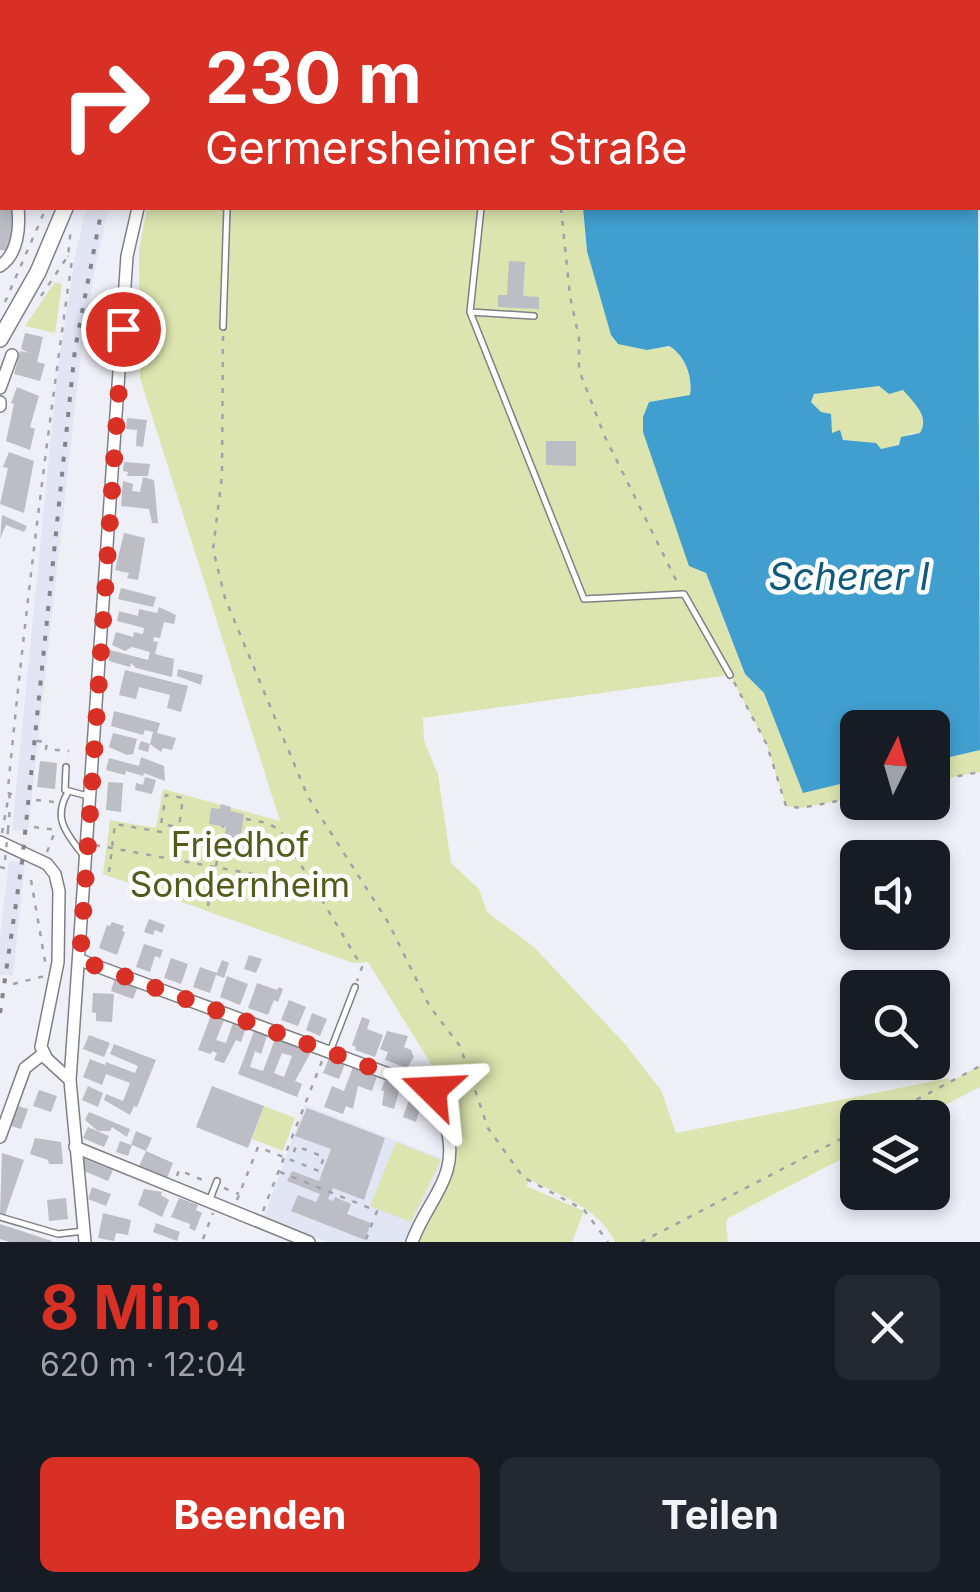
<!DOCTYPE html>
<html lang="de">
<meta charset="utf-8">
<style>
body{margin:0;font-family:Inter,sans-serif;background:#242831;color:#f1f3f6;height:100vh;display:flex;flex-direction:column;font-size:38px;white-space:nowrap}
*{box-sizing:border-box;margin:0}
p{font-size:32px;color:#9ea1a6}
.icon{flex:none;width:55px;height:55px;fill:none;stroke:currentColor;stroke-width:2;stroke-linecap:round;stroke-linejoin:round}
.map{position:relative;height:1242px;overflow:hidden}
.drawer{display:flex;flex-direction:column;background:#171b24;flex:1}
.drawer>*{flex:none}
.hud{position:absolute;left:0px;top:0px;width:980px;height:210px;box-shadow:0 5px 15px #0003;background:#d93025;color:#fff;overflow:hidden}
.needle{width:65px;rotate:5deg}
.controls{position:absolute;left:840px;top:710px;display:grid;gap:20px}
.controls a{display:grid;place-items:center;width:110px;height:110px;border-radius:15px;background:#171b24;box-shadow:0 5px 15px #0003;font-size:50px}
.pin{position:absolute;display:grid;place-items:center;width:85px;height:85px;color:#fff;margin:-42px;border:5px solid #fff;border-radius:50%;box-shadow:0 2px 10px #0007}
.me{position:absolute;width:110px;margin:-55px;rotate:291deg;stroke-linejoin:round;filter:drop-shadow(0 0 8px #0008)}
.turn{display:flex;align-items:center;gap:35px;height:210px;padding:0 40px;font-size:45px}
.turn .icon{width:130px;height:130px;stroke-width:2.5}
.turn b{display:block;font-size:70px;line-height:85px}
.round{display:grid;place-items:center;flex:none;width:105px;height:105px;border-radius:15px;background:#242831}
.headline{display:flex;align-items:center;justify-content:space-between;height:170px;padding:0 40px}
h1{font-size:60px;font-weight:700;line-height:75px;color:#d93025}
.action{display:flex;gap:20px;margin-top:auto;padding:20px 40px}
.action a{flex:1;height:115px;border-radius:15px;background:#d93025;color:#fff;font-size:40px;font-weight:700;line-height:115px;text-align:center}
.action a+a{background:#242831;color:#f1f3f6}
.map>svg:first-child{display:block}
.built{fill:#e2e5f4}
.green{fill:#dce5af}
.water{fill:#409fcf;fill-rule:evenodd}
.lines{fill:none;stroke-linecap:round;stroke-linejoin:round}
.stream{stroke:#409fcf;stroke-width:4}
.building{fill:#bcbdc5;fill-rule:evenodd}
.service-casing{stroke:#7e8086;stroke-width:8}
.minor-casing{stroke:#7e8086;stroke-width:14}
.secondary-casing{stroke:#7e8086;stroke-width:18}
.path{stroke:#a1a2a8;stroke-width:2.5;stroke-dasharray:5 8;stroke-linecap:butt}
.service{stroke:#fff;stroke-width:5}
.minor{stroke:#fff;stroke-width:11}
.secondary{stroke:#fff;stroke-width:15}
.rail{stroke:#838489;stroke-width:4;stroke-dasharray:5 10;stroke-linecap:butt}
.path-bridge{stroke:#a1a2a8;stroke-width:2.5;stroke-dasharray:5 8;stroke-linecap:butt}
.route{stroke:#d93025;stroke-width:18;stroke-dasharray:0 32.4}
.labels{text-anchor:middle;stroke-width:9;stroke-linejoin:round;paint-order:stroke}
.park-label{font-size:35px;fill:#535a1a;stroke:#fdfdfe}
.water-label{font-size:38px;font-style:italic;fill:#10597a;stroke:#fdfdfe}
</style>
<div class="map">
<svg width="980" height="1242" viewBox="0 0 980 1242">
<rect width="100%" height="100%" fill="#eeeff7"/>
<path class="built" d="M 86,208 L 109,208 L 96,262 L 79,370 L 28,832 L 12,830 L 58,366 L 75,257 Z
M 9,861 L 25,862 L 13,976 L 0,974 L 0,937 Z
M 305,1105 L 444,1159 L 406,1242 L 328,1242 L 264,1216 Z"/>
<path class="green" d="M 340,0 L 745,0 L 743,2 Z
M 147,208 L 583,208 L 587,251 L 647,350 L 669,346 C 685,355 693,378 690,396 L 649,402 L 643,417 L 643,432 L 706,573 L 745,674 L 764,693 L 803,792 L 857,780 L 857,797 L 801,808 L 786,806 L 767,745 L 730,675 L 423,718 L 424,740 L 438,775 L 451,863 L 479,889 L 487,912 L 534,947 L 625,1044 L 661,1090 L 676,1133 L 949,1078 L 951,1081 L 980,1066 L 980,1087 L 922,1117 L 858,1118 L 857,1151 L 728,1218 L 726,1222 L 728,1242 L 615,1242 C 600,1209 560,1195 530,1180 L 526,1186 L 584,1211 L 572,1242 L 410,1242 L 450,1156 L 429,1083 L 433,1067 L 368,962 L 353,963 L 103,874 L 110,820 L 156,828 L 163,789 L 280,821 L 140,378 L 139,249 Z
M 55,282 L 62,284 L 55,333 L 25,326 Z
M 879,386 C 886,387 898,387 904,391 C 917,400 928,419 920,434 L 910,433 C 909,435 900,444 898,445 C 881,455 848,443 832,434 L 829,421 L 811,402 L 814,394 Z
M 980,750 L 980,772 L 933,781 L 933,761 Z
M 264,1106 L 295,1118 L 283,1151 L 252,1139 Z
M 396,1142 L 441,1160 L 411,1222 L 370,1206 Z"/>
<path class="water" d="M 978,198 L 980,750 L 933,761 L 932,728 L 858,728 L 857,780 L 803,793 L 764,693 L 745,674 L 706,573 L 689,566 L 643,432 L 643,417 L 649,402 L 690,395 C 693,377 685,355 669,346 L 647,350 L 618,344 L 611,335 L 587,251 L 583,208 L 978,208 ZM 879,386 L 889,394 L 903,390 C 914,403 930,416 920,433 L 901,437 L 899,445 L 881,449 L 876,443 L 843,440 L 840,430 L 832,433 L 831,414 L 821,412 L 811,402 L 814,394 Z"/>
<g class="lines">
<path class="stream" d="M 646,2 L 647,0"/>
</g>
<path class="building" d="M 0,208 L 12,209 L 14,217 L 9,251 L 0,250 Z
M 509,261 L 525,262 L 523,296 L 539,297 L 539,309 L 498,307 L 498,295 L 507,295 Z
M 25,333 L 43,337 L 37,362 L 45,364 L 40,381 L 14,374 L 20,351 L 29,353 L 21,349 Z
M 17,387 L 39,396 L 30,427 L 35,429 L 30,450 L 6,441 L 14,404 L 11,403 Z
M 127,418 L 147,420 L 143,447 L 136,446 L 137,430 L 126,429 Z
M 546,441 L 576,441 L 576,466 L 546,465 Z
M 9,452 L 34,461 L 24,513 L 0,504 L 8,468 L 3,467 Z
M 124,462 L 150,464 L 148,476 L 127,476 L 128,472 L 123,471 Z
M 143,477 L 154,480 L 158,523 L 152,523 L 149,509 L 121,506 L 123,481 L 133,484 L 132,491 L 140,492 Z
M 2,515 L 27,526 L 24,532 L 6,525 L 0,539 Z
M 124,533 L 145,538 L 138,580 L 127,578 L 129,573 L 115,570 Z
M 121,588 L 156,597 L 153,607 L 118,599 Z
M 159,607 L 176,615 L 174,624 L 164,622 L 160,638 L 154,637 L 153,641 L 158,642 L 155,654 L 174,659 L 172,677 L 136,668 L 131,663 L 130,667 L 109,661 L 110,650 L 148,660 L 150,652 L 132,647 L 125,651 L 112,645 L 116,632 L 133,637 L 134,632 L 143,634 L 144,628 L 117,621 L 119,611 L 138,616 L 139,609 L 157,613 Z
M 178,669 L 203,675 L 201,685 L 177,676 Z
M 125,670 L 188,686 L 181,712 L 167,708 L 170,695 L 139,687 L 136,699 L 119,695 Z
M 114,711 L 160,723 L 157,733 L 176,738 L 172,750 L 163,748 L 161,752 L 150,744 L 148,752 L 138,749 L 141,741 L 150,744 L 153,732 L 145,730 L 143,735 L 111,726 Z
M 113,733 L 137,739 L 133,754 L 127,755 L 109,747 Z
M 141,757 L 164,766 L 165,781 L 144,773 L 143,776 L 126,771 L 125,775 L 106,770 L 109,758 L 139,766 Z
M 40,761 L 57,763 L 55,789 L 37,787 Z
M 145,777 L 156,780 L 152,794 L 135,790 L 136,783 L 143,785 Z
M 108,782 L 123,783 L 121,812 L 106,810 Z
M 221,804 L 231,807 L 230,811 L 244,814 L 240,842 L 224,840 L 226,827 L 209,824 L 211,808 L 220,809 Z
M 149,919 L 165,925 L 162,933 L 155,930 L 153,935 L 144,932 Z
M 112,922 L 124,926 L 122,931 L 125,932 L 117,955 L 99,948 L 107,925 L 110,926 Z
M 144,944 L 163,950 L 160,958 L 155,956 L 150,972 L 136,967 Z
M 249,955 L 262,959 L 256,973 L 244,969 Z
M 171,958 L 188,964 L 181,984 L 164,978 Z
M 222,960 L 229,963 L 224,978 L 216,975 L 210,993 L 193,987 L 200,967 L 217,973 L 216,975 Z
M 227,976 L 248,984 L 240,1005 L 220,997 Z
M 115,978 L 138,986 L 133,999 L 111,991 Z
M 257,983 L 277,990 L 279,987 L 283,989 L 278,1002 L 274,1000 L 268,1015 L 248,1008 Z
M 93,993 L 114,994 L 112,1022 L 96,1021 L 96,1013 L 92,1012 Z
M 289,1000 L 306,1007 L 298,1026 L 281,1020 Z
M 312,1013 L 327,1019 L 320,1036 L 306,1030 Z
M 211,1015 L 224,1020 L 216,1040 L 226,1043 L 233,1023 L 246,1028 L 241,1042 L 236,1040 L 224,1063 L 214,1060 L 217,1053 L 212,1051 L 211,1054 L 198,1050 Z
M 362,1017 L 370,1020 L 367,1029 L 383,1035 L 375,1057 L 355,1050 L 356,1047 L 352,1045 Z
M 254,1031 L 267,1036 L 261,1054 L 255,1051 L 250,1067 L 263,1071 L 275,1039 L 311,1052 L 295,1081 L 302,1084 L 297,1097 L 238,1074 ZM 282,1053 L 292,1056 L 284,1077 L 274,1073 Z
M 387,1031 L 408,1036 L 404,1047 L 411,1050 L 414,1057 L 407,1068 L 385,1060 L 388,1052 L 380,1049 Z
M 89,1035 L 110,1043 L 104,1057 L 83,1049 Z
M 114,1044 L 156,1060 L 137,1107 L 134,1106 L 130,1115 L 104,1100 L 106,1094 L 123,1101 L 130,1083 L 106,1074 L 102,1085 L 83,1077 L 90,1059 L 105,1065 L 106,1062 L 135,1073 L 138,1066 L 110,1054 Z
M 329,1058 L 345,1064 L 339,1079 L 323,1073 Z
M 353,1067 L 377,1076 L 372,1091 L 358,1086 L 353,1109 L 346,1106 L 343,1114 L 324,1107 L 332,1086 L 344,1091 Z
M 385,1080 L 401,1085 L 394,1109 L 382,1105 L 384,1091 L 381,1090 Z
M 88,1086 L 103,1093 L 98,1107 L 82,1100 Z
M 212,1086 L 264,1106 L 248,1148 L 196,1127 Z
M 39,1090 L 57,1096 L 51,1112 L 33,1106 Z
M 411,1094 L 423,1099 L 416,1122 L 403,1117 Z
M 18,1106 L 28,1109 L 21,1129 L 11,1126 Z
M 307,1108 L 385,1138 L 364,1200 L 333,1188 L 328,1199 L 333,1201 L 335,1197 L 351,1204 L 347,1214 L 371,1223 L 365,1240 L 291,1211 L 298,1195 L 316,1202 L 320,1194 L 287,1181 L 292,1171 L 319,1181 L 331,1149 L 295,1136 Z
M 89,1112 L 130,1129 L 127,1137 L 112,1127 L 110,1131 L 98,1131 L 85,1120 Z
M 88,1127 L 109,1136 L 104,1147 L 83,1138 Z
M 136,1131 L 152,1138 L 146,1151 L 132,1145 L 128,1156 L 116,1152 L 120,1141 L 131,1145 Z
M 35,1138 L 61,1142 L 63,1164 L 49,1164 L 48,1160 L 30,1154 Z
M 146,1151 L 173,1163 L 167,1178 L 139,1166 Z
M 2,1153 L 24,1160 L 5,1215 L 0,1213 Z
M 83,1158 L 113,1170 L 108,1181 L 84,1171 Z
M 92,1187 L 111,1194 L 106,1206 L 88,1199 Z
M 144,1189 L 162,1192 L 161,1195 L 169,1200 L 162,1217 L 138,1205 Z
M 66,1198 L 68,1219 L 49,1221 L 47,1200 Z
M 179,1198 L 198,1205 L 196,1210 L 202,1213 L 195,1231 L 189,1228 L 190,1224 L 171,1217 Z
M 103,1213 L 131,1220 L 128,1235 L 116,1233 L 114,1241 L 98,1238 Z
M 156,1223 L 180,1232 L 177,1241 L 153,1232 Z
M 0,1224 L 52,1241 L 52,1242 L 10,1242 L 0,1239 Z"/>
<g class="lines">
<g class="service-casing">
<path id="service" d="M 0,27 L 2,28
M 0,76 L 2,77
M 0,123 L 2,124
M 481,208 L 470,312 L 584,599 L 684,594 L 730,675
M 470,312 L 534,316
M 223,327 L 227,208
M 66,767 L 65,790 L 88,796
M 68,792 C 52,819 67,834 83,855
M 331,1049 L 355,987
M 210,1199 L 217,1181
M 0,1217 L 58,1234 L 84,1231"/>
</g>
<g class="minor-casing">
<path id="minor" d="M 302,0 L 312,2
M 198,2 L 200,0
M 671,2 L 671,0
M 0,177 L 2,181
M 0,266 C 18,254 20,228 18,208
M 0,388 L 12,355
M 0,402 L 0,406
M 0,842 L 47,864 L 55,874 L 59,891 L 58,962 L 41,1047 L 47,1059 L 70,1080
M 80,960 L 432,1090 C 439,1100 442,1113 446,1126 C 461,1177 428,1198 412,1242
M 0,1137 L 25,1068 L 43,1054
M 75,1147 L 309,1242
M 85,1242 L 70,1080 L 127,256 L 138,208"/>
</g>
<g class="secondary-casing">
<path id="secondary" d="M 149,2 L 150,0
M 0,339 L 38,272 L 65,208"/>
</g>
<path class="path" d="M 978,176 L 980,176
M 561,208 L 570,296 L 579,338 L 579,370 L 605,437 L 678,584
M 41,296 L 68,256 L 71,228
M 5,302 L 46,208
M 223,336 L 222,476 L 213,549 L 225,598 L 308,797 L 388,922 L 430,1007 L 460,1046 L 488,1128 L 523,1177 L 584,1210 L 608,1242
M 734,682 L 767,745 L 786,806 L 801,808 L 858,797
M 37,741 L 47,742 L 46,749 L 69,751
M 932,781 L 980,772
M 12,794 L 9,794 L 8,789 C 25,611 47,436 72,260 L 68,256
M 36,800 L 55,802
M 246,819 L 267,823 L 280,830 L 362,967 L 357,981
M 34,827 L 57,830
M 8,830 L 10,807
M 2,833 L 9,794 L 11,804
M 178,835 L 183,798 L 166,795 L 161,824 L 179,827
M 95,845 L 313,885
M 47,852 L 54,834
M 216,866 L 223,826
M 0,867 L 4,868 L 5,860
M 109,872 L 115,824 L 243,846 L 245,828
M 31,880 L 46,967
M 208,906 L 214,868
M 13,984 L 45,976
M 882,1118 L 980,1066
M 280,1172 L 377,1211 L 365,1242
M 177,1176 L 179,1170 L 207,1182
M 224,1188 L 239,1194
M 237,1200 L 258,1147 L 319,1171 L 324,1157 L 296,1146 L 291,1160
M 263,1211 L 322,1061
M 203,1239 L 213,1213
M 641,1242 L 858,1130"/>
<use href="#service" class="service"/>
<use href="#minor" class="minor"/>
<use href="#secondary" class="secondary"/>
<path class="rail" d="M 170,2 L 171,0
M 0,1013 L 22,862 L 75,349 L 102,208"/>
<path class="path-bridge" d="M 5,860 L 8,830"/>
</g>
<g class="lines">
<path class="route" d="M 123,329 L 80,960 L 432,1090"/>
</g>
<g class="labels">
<g class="park-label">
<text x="240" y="857">Friedhof<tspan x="240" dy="40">Sondernheim</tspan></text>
</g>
<g class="water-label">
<text x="849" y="590">Scherer I</text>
</g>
</g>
</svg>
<div class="controls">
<a><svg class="needle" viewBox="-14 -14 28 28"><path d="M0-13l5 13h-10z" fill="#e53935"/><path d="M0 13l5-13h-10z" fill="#9ea1a6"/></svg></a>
<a><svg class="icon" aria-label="sound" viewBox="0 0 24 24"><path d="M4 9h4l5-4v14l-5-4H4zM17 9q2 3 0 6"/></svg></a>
<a><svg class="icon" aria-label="search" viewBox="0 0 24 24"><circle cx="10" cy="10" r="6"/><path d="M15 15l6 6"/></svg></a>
<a><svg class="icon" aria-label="layers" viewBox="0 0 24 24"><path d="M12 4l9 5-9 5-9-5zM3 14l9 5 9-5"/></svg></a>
</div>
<div class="pin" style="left:123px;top:329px;background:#d93025"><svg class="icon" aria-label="arrive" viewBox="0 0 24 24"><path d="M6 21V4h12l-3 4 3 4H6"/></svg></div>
<svg class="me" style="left:432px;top:1090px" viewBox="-20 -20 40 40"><path d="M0-17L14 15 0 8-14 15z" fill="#d93025" stroke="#fff" stroke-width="4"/></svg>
<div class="hud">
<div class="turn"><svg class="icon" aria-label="right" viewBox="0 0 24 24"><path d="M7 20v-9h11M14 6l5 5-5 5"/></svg><div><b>230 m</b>Germersheimer Straße</div></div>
</div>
</div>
<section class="drawer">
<div class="headline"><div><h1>8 Min.</h1><p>620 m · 12:04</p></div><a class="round"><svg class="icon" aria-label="close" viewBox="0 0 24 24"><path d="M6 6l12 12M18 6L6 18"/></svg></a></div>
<div class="action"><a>Beenden</a><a>Teilen</a></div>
</section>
